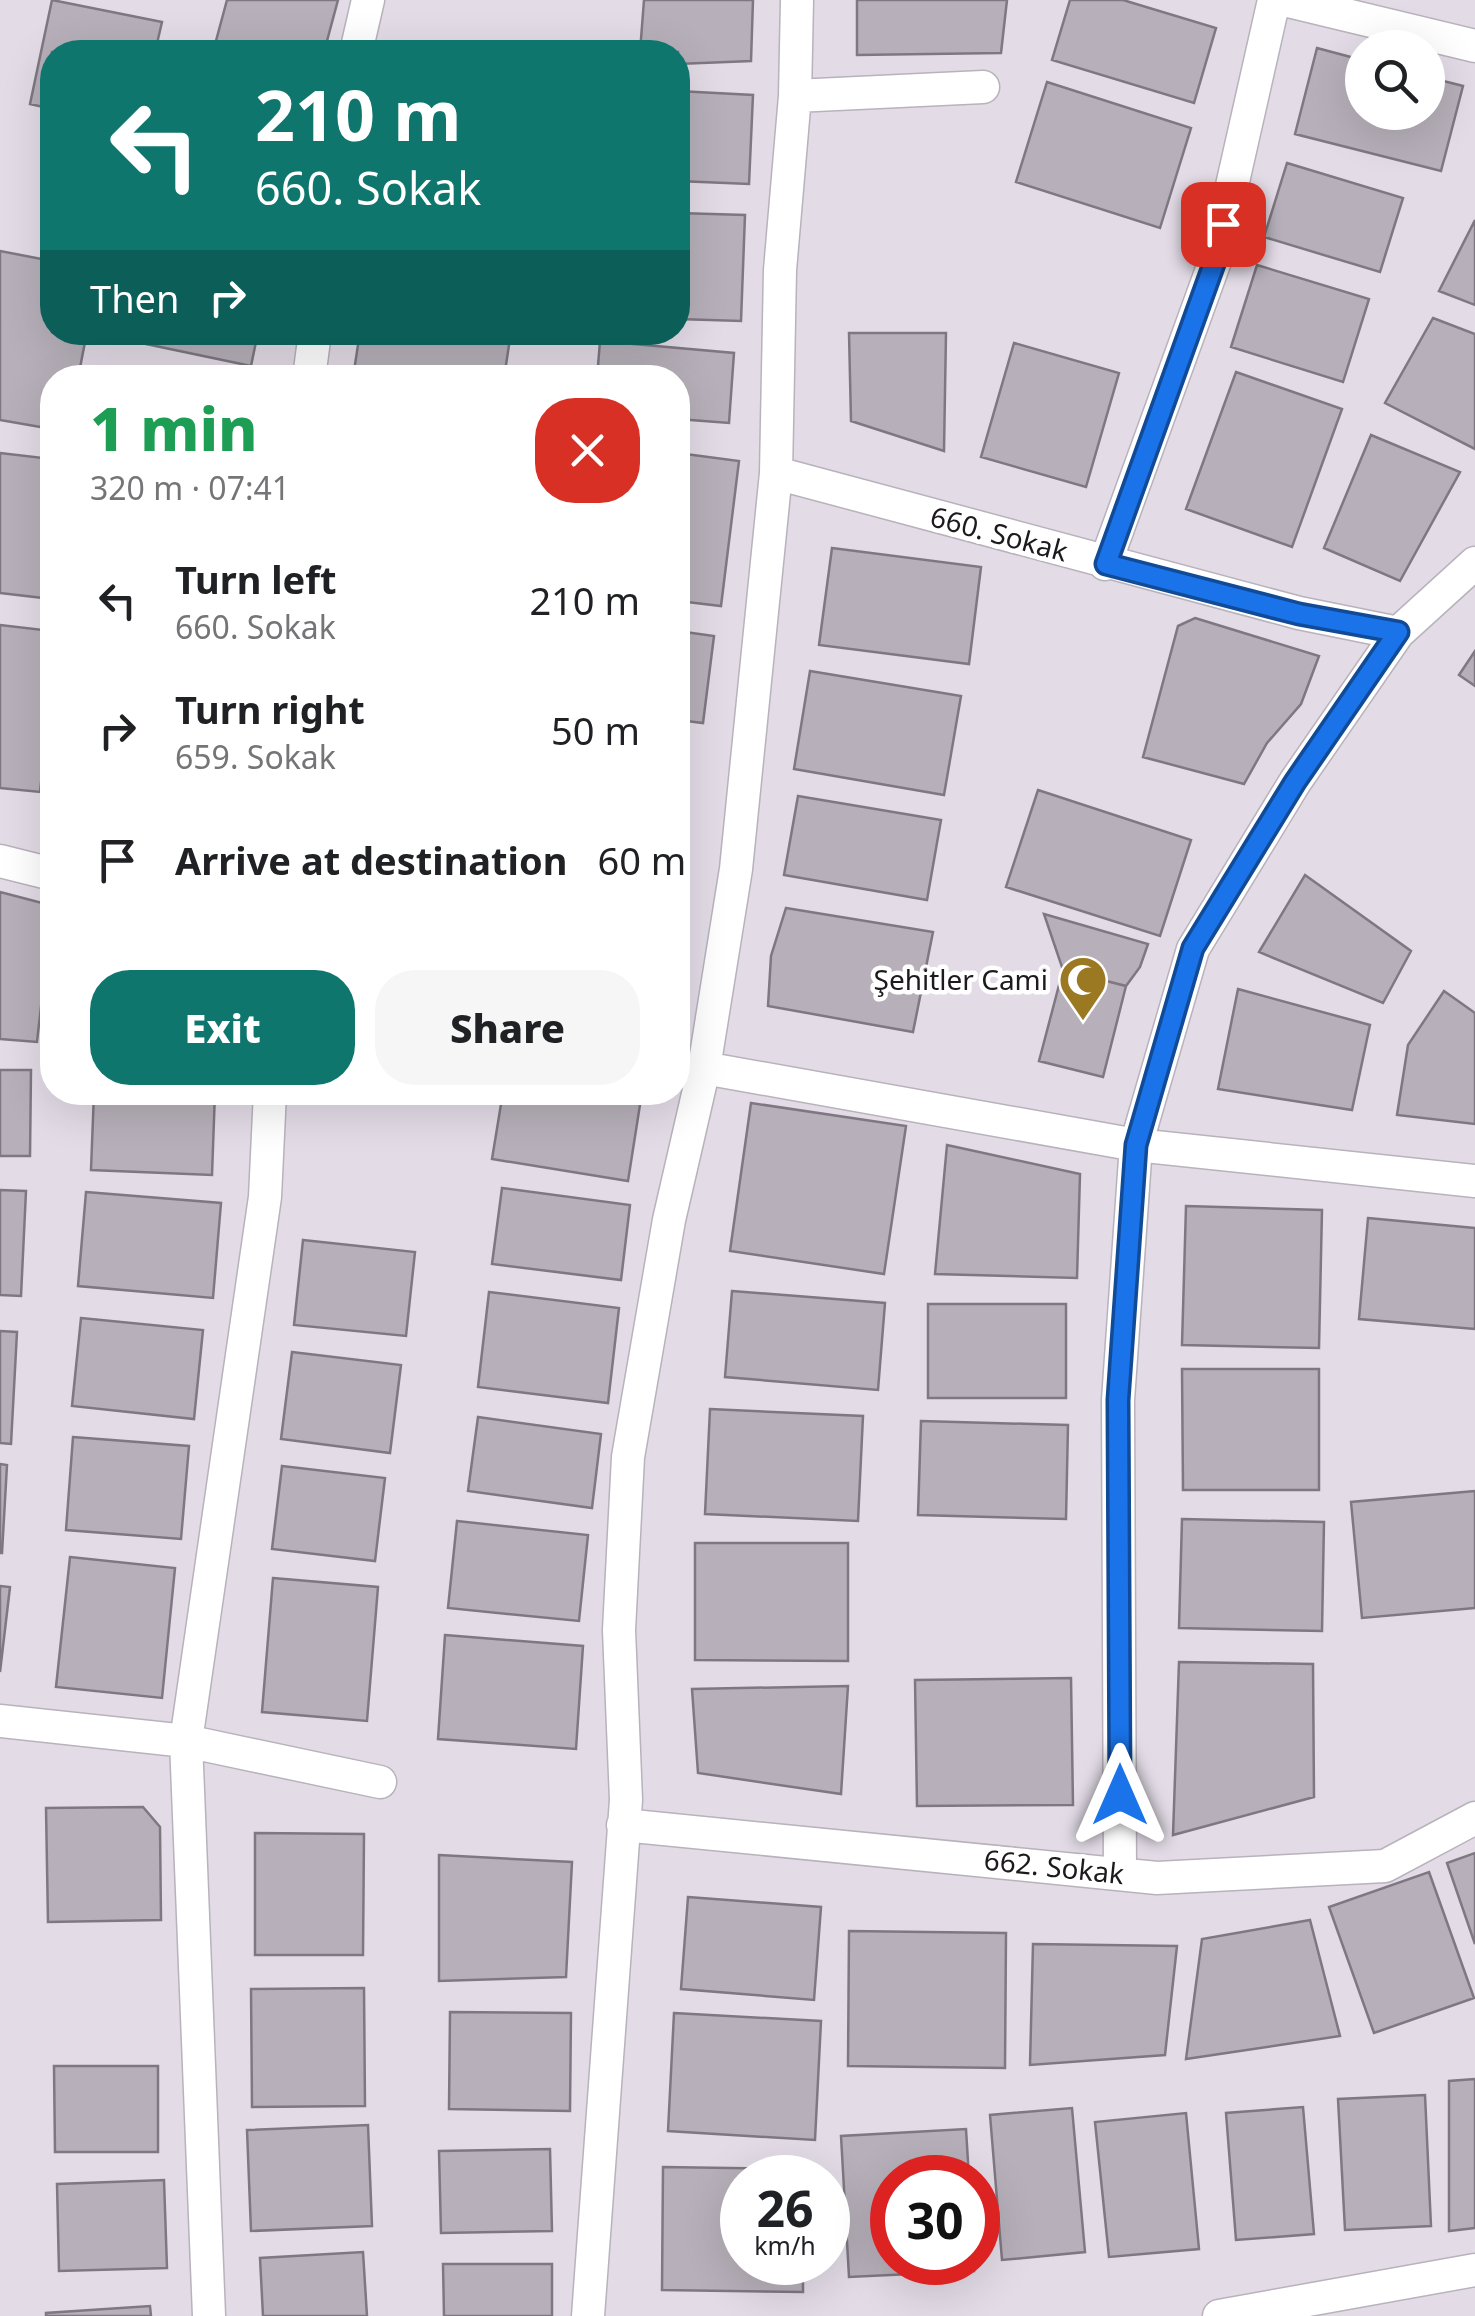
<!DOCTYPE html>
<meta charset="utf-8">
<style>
body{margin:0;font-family:"Noto Sans",sans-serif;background:#f6f6f6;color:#202124;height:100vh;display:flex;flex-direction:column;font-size:38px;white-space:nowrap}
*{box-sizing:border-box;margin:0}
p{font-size:32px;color:#757577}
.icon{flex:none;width:55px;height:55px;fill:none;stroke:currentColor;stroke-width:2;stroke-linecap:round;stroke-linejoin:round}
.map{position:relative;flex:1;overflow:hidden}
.panel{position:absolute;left:40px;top:365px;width:650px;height:740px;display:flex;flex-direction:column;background:#fff;border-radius:40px;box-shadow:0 10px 40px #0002}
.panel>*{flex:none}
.top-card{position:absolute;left:40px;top:40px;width:650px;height:305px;border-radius:40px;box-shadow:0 10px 40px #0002;background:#0f766e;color:#fff;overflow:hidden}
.tools{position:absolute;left:1345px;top:30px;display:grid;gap:20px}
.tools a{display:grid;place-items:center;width:100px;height:100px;border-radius:50%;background:#fff;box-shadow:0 10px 40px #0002;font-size:50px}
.speed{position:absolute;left:720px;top:2155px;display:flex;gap:20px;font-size:50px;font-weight:700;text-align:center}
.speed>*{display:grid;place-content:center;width:130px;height:130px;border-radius:50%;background:#fff;box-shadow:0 10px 40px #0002;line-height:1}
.speed small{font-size:25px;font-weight:400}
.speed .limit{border:15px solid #d22;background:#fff;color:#111}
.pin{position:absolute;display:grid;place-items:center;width:85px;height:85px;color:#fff;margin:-42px;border-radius:20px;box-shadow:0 5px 15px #0006}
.me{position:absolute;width:110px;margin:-55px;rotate:0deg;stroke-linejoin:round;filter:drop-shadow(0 0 8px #0008)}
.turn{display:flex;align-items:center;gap:35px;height:210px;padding:0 50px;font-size:45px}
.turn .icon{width:130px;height:130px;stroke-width:2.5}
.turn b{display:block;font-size:70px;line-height:85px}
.then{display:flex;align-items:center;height:95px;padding:0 50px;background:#0003;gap:20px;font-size:38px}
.round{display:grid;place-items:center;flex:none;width:105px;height:105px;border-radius:40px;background:#f6f6f6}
.head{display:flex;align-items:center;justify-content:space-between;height:170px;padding:0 50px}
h1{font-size:60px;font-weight:800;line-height:75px;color:#1e9e55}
.action{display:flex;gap:20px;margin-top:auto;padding:20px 50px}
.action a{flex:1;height:115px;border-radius:40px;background:#0f766e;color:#fff;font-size:40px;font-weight:800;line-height:115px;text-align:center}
.action a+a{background:#f6f6f6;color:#202124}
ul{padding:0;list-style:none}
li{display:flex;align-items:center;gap:30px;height:130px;padding:0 50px}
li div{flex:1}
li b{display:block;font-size:38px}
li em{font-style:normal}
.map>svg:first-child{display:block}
.building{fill:#b7b0ba;stroke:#7f7882;stroke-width:2.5}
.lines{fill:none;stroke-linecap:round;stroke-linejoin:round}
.minor-casing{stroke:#b8b2bc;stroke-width:35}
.minor{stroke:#fff;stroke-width:32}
.route-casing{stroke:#114b97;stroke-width:25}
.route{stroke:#1a73e8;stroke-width:18}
.labels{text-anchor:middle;stroke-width:9;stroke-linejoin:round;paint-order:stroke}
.street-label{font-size:28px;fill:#1d1a1e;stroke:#fff}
.poi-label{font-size:28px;fill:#1d1a1e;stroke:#fff;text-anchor:end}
</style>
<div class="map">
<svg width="1475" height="2316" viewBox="0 0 1475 2316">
<rect width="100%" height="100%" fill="#e3dce7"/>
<path class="building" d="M 52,0 L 162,22 L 155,52 L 52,52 L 52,109 L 30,104 Z
M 227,0 L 338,0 L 324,52 L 213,52 Z
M 644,0 L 753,0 L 751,61 L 678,64 L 678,52 L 640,52 Z
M 857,0 L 1007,0 L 1001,53 L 857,55 Z
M 1070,0 L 1123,0 L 1216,28 L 1194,103 L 1052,60 Z
M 1317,48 L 1362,60 L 1362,112 L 1428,112 L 1428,77 L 1463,86 L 1441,171 L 1295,134 Z
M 1047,82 L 1191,128 L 1160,228 L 1016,182 Z
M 678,91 L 753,95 L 749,184 L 678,181 Z
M 1287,163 L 1403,198 L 1380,272 L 1264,237 Z
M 678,213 L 745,215 L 741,321 L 678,319 Z
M 1475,220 L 1475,305 L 1439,291 Z
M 0,251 L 52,261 L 52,332 L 87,332 L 78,378 L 52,378 L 52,429 L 0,420 Z
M 1257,265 L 1369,299 L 1343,382 L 1231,347 Z
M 1433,318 L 1475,334 L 1475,449 L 1385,403 Z
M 148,332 L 258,332 L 251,366 L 146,344 Z
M 360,332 L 511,332 L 504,378 L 401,378 L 354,371 Z
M 849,333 L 946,333 L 944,451 L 851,421 Z
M 600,341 L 734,353 L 729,423 L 678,419 L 678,378 L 597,378 Z
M 1014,343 L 1119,373 L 1086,487 L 981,457 Z
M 1236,372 L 1342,409 L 1292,547 L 1186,509 Z
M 1371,435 L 1460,472 L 1400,581 L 1324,548 Z
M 0,453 L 52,459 L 52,599 L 0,593 Z
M 678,453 L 739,461 L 721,606 L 678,601 Z
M 832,548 L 981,567 L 969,664 L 819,645 Z
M 1195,618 L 1319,656 L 1301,704 L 1267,743 L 1244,784 L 1143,757 L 1178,626 Z
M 0,625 L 52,631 L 52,682 L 40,792 L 0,788 Z
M 678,631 L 714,636 L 703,723 L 678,720 Z
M 1475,651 L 1475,686 L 1459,675 Z
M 810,671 L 961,696 L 944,795 L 794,769 Z
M 1038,790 L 1191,840 L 1160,936 L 1006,887 Z
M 798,796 L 941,820 L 927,900 L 784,875 Z
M 1305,875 L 1411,951 L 1383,1003 L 1259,952 Z
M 0,892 L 46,904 L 48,944 L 37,1042 L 0,1039 Z
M 786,908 L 933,932 L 913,1032 L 768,1006 L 771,956 Z
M 1044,914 L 1148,944 L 1140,967 L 1126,986 L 1063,970 Z
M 1063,970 L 1126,986 L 1103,1077 L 1039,1061 Z
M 1238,989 L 1370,1025 L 1352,1110 L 1218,1089 Z
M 1444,991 L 1475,1013 L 1475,1124 L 1397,1115 L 1408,1045 Z
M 0,1070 L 31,1070 L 30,1156 L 0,1156 Z
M 94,1092 L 215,1092 L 212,1175 L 91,1170 Z
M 503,1092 L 642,1092 L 628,1181 L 492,1159 Z
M 751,1103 L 906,1126 L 884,1274 L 730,1251 Z
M 947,1145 L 1080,1174 L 1077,1278 L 935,1274 Z
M 502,1188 L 630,1205 L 621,1280 L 492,1264 Z
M 0,1190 L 26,1191 L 21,1296 L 0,1295 Z
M 86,1192 L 221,1203 L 213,1298 L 78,1286 Z
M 1186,1206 L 1322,1210 L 1319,1348 L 1182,1345 Z
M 1368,1218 L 1475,1228 L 1475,1329 L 1359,1319 Z
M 303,1240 L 415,1252 L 406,1336 L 294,1325 Z
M 732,1291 L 885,1303 L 878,1390 L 725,1377 Z
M 489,1292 L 619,1308 L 608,1403 L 478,1387 Z
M 928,1304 L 1066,1304 L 1066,1398 L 928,1398 Z
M 81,1318 L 203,1330 L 194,1419 L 72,1406 Z
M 0,1331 L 17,1332 L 11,1444 L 0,1443 Z
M 292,1352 L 401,1365 L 390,1453 L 281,1439 Z
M 1182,1369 L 1319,1369 L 1319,1490 L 1183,1490 Z
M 710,1409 L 863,1416 L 858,1521 L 705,1514 Z
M 478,1417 L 601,1434 L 592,1508 L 468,1491 Z
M 921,1421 L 1068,1425 L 1066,1519 L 918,1515 Z
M 73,1437 L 189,1446 L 181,1539 L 66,1530 Z
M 0,1464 L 7,1465 L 2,1553 L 0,1553 Z
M 282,1466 L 385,1478 L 375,1561 L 272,1549 Z
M 1475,1491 L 1475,1608 L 1362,1618 L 1351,1502 Z
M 1182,1519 L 1324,1522 L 1322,1631 L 1179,1628 Z
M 457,1521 L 588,1535 L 579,1621 L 448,1608 Z
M 695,1543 L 848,1543 L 848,1661 L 695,1660 Z
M 70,1557 L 175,1568 L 162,1698 L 56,1687 Z
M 273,1578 L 378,1587 L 367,1721 L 262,1712 Z
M 0,1586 L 10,1587 L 0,1672 Z
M 445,1635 L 583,1646 L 576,1749 L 438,1739 Z
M 1179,1662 L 1313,1664 L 1314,1797 L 1173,1835 Z
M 1071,1678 L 1073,1805 L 917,1806 L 915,1680 Z
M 848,1686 L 841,1794 L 698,1773 L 692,1689 Z
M 143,1807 L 160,1827 L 161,1920 L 48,1922 L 46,1808 Z
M 255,1833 L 364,1834 L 363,1955 L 255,1955 Z
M 1475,1853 L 1475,1944 L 1447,1863 Z
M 439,1855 L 572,1862 L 566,1977 L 439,1981 Z
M 1429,1872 L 1474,1998 L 1374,2033 L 1329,1907 Z
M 688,1897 L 821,1907 L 814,2000 L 681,1989 Z
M 1310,1920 L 1340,2036 L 1186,2059 L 1202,1939 Z
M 849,1931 L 1006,1933 L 1005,2068 L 848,2066 Z
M 1033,1944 L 1177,1946 L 1165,2055 L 1030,2065 Z
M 364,1988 L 365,2106 L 252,2107 L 251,1989 Z
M 450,2012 L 571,2013 L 570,2111 L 449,2109 Z
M 674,2013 L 821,2021 L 815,2140 L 668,2131 Z
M 54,2066 L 158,2066 L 158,2152 L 55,2152 Z
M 1475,2079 L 1475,2228 L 1449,2231 L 1449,2081 Z
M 1425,2095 L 1431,2226 L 1345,2230 L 1338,2099 Z
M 1303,2107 L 1314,2234 L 1236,2240 L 1226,2113 Z
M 1072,2108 L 1085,2252 L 1002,2260 L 990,2115 Z
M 1186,2113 L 1199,2249 L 1109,2257 L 1095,2122 Z
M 368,2125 L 372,2226 L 251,2231 L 247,2130 Z
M 966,2129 L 969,2178 L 892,2178 L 892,2262 L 974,2262 L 974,2271 L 849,2277 L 841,2136 Z
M 550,2149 L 552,2231 L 441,2233 L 439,2151 Z
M 663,2167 L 804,2169 L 804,2178 L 742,2178 L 742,2262 L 803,2262 L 803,2292 L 662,2290 Z
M 164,2180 L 167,2268 L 59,2271 L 57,2184 Z
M 363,2252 L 367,2316 L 263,2316 L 260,2258 Z
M 443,2264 L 552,2264 L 552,2316 L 444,2316 Z
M 150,2306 L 151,2316 L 46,2316 L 46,2313 Z"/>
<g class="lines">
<g class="minor-casing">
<path id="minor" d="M 1284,0 L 1475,46
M 356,52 L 368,0
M 795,96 L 983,87
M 309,378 L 315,332
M 776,473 L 1299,613 L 1398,633
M 1105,564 L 1215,261 L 1274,0
M 0,861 L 52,874
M 704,1068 L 1136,1145 L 1475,1181
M 0,1721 L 186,1741 L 380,1782
M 623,1825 L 1157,1878 L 1385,1866 L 1475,1818
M 1120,1874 L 1118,1400 L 1136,1145 L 1193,949 L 1295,782 L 1398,633 L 1475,563
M 209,2316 L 186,1741 L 265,1197 L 270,1092
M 588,2316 L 626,1800 L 619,1630 L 628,1457 L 669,1220 L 704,1068 L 736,869 L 776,473 L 780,270 L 795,96 L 797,0
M 1219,2316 L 1475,2270"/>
</g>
<use href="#minor" class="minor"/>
</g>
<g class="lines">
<g class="route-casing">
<path id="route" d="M 1120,1795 L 1118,1400 L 1136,1145 L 1193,948 L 1295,782 L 1398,632 L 1299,614 L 1106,564 L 1215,261 L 1223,224"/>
</g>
<use href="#route" class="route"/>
</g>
<defs>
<g id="mosque-pin" transform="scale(2.5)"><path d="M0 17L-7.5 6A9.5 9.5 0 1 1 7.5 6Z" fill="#9b7923" stroke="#fff"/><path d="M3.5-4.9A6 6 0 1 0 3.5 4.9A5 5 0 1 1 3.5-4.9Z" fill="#fff"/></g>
</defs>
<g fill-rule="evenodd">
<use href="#mosque-pin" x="1083" y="980"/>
</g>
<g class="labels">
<g class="street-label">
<text transform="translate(999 534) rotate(15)" y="10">660. Sokak</text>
<text transform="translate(1054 1867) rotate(6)" y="10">662. Sokak</text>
</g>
<g class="poi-label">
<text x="1048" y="990">Şehitler Cami</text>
</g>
</g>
</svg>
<div class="tools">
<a><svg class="icon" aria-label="search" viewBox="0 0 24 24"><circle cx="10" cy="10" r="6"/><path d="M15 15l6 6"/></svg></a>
</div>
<div class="speed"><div>26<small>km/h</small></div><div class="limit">30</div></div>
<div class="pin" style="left:1223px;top:224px;background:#d93025"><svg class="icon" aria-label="arrive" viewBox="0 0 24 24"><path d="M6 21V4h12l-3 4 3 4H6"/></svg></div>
<svg class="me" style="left:1120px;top:1795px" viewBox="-20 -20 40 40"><path d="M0-17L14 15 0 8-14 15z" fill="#1a73e8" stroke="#fff" stroke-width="4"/></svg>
<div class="top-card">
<div class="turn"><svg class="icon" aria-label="left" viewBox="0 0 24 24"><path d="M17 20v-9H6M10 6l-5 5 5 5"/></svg><div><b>210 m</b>660. Sokak</div></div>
<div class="then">Then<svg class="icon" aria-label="right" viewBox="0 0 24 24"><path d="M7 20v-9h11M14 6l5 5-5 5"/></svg></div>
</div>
<section class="panel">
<div class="head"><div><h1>1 min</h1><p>320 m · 07:41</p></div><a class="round" style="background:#d93025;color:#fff"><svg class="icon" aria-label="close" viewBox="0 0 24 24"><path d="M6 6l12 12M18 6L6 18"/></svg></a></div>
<ul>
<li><svg class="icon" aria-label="left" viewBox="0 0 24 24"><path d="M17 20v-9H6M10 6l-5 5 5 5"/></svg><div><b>Turn left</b><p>660. Sokak</p></div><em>210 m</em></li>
<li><svg class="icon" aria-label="right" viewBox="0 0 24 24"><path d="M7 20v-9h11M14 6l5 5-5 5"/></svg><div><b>Turn right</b><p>659. Sokak</p></div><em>50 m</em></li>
<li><svg class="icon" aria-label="arrive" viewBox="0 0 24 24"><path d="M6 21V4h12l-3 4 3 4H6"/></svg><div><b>Arrive at destination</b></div><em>60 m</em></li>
</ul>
<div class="action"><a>Exit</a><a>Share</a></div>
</section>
</div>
